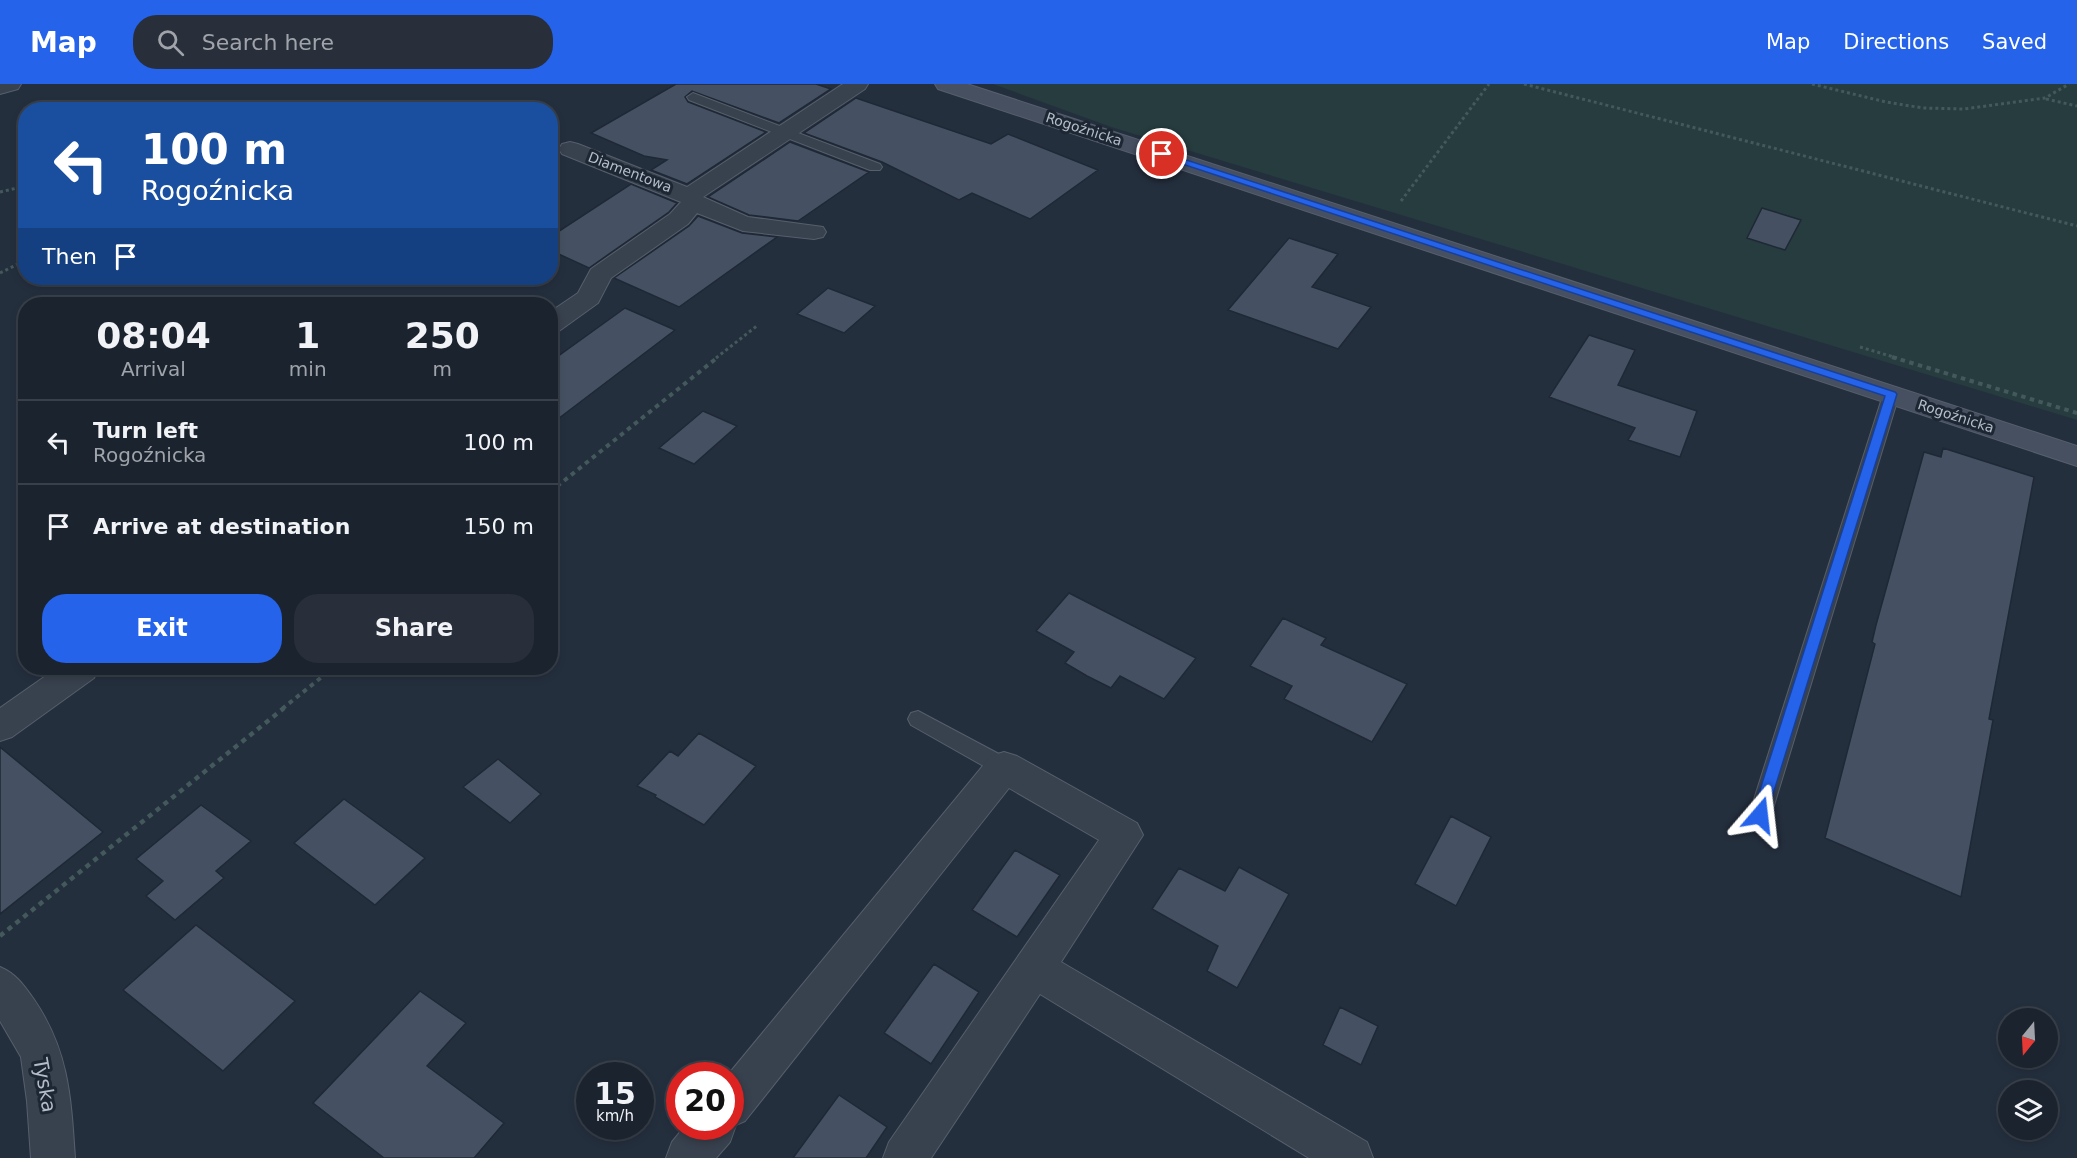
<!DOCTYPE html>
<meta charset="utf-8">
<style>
body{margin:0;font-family:"DejaVu Sans",sans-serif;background:#282f3a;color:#f1f3f6;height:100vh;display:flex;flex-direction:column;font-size:22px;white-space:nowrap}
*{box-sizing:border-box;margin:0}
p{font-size:20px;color:#a0a4aa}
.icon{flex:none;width:33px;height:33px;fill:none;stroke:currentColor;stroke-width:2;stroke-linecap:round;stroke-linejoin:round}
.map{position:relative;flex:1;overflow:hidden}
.side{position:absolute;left:18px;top:213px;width:540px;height:378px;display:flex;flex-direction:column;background:#1b232e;border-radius:24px;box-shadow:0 3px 9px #0003,0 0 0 2px #39404a}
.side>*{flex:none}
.banner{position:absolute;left:18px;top:18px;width:540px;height:183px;border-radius:24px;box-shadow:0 3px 9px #0003,0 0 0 2px #39404a;background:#1a4fa0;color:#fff;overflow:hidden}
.needle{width:39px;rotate:198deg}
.fabs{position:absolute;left:1998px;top:924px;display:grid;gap:12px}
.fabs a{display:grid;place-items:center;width:60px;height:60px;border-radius:50%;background:#1b232e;box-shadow:0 3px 9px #0003,0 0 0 2px #39404a;font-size:30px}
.speed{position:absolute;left:576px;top:978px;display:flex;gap:12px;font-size:30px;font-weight:700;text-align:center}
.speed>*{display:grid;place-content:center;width:78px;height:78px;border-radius:50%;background:#1b232e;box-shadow:0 3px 9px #0003,0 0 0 2px #39404a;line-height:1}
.speed small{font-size:15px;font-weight:400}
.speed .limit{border:9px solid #d22;background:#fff;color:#111}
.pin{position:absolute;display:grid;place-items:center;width:51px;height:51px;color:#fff;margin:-26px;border:3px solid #fff;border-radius:50%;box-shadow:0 2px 6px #0007}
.me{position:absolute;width:66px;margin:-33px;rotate:17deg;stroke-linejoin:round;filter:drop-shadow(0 0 4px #0008)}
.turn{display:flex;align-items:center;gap:21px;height:126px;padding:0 24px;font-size:27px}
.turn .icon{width:78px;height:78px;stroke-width:2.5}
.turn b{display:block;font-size:42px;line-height:51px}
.then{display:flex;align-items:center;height:57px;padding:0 24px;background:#0003;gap:12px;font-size:22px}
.eta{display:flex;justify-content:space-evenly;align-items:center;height:102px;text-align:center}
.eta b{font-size:36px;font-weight:600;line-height:42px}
.action{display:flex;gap:12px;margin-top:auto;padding:12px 24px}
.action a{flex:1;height:69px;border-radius:24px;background:#2563eb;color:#fff;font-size:24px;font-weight:600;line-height:69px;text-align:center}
.action a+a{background:#282f3a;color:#f1f3f6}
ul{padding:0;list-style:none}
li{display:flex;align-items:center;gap:18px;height:84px;padding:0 24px;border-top:2px solid #39404a}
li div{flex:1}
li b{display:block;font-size:22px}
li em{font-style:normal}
header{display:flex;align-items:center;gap:36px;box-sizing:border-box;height:84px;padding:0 30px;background:#2563eb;color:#fff}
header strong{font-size:28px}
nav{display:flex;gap:33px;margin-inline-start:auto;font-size:21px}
.search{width:420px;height:54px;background:#282f3a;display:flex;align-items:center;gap:15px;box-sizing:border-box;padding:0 21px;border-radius:24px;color:#a0a4aa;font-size:22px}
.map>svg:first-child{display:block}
.green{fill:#263c3f}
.building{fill:#455162;stroke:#1f2835;stroke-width:1.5}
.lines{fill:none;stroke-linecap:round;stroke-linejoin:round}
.lane-casing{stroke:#565f6c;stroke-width:2}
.street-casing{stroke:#565f6c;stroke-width:2}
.secondary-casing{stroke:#565f6c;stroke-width:2}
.path-far2{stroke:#44595c;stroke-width:3;stroke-dasharray:3 3;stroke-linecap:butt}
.path-far1{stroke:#44595c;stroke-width:4;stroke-dasharray:4.5 4.5;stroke-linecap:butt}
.path{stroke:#44595c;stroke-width:4.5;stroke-dasharray:5 5;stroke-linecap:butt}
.lane{fill:#38414e;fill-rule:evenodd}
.street{fill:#38414e;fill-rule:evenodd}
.secondary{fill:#465061;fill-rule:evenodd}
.route{fill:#2563eb;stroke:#184099;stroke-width:1.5}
.labels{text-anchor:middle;stroke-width:6;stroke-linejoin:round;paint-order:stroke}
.far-street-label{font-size:14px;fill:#b4bcc9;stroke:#1d2633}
.near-street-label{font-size:20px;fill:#b4bcc9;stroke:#1d2633}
</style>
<header>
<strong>Map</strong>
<div class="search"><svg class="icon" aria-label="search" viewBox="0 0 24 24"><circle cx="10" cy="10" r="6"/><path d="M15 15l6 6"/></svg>Search here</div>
<nav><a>Map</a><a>Directions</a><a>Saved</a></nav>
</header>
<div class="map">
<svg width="2077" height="1074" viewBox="0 0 2077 1074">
<rect width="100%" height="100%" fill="#242f3e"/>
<path class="green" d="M 993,0 L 2077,0 L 2077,336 L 1111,43 Z"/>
<path class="building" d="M 676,0 L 816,0 L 831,5 L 779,39 L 692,7 L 685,13 L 688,18 L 766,48 L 687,100 L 651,86 L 667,76 L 644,72 L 591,49 Z
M 856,14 L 991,60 L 1008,50 L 1098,86 L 1030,135 L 972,109 L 959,116 L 882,78 L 804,49 Z
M 790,58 L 869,88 L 798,137 L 749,131 L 708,113 Z
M 631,100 L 677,119 L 669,128 L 589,184 L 550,166 L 550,153 Z
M 1762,124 L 1801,136 L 1785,166 L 1747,154 Z
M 698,132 L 742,149 L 777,153 L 679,223 L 614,194 L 689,142 Z
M 1289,154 L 1338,170 L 1312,203 L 1371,223 L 1338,265 L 1228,226 Z
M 828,204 L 875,222 L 844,249 L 797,230 Z
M 625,224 L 675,246 L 550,341 L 550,278 Z
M 1589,251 L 1635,266 L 1618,301 L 1697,327 L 1680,373 L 1628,356 L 1635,344 L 1549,313 Z
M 703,327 L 737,342 L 694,380 L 659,364 Z
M 1943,364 L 2034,393 L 1989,635 L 1993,636 L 1961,813 L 1825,754 L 1875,560 L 1872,558 L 1876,541 L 1924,368 L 1941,373 Z
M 1069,509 L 1196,574 L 1164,615 L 1120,592 L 1111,604 L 1087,592 L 1065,579 L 1074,568 L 1036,547 Z
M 1283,534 L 1326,554 L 1321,561 L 1407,600 L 1372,658 L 1284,615 L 1292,602 L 1250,582 Z
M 699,649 L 756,682 L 704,741 L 655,713 L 656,711 L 637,702 L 670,667 L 678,672 Z
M 0,663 L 103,748 L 0,830 Z
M 498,675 L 541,710 L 510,739 L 463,703 Z
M 344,715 L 425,774 L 375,821 L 294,759 Z
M 201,721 L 251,757 L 216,787 L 224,794 L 175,836 L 146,812 L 163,797 L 136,775 Z
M 1451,732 L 1491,753 L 1456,822 L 1415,800 Z
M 1015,766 L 1060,791 L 1017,853 L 972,826 Z
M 1239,783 L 1289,810 L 1237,904 L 1207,887 L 1218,862 L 1152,825 L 1179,784 L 1225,807 Z
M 196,841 L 295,917 L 223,987 L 123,906 Z
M 934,880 L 979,908 L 931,980 L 884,949 Z
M 420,907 L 466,939 L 427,982 L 504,1039 L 474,1074 L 384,1074 L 313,1019 Z
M 1340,923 L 1378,942 L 1361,981 L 1323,961 Z
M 839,1011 L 887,1043 L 866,1074 L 793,1074 Z"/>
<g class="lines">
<g class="lane-casing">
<path id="lane" d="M 693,9 L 880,80 L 882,83 L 880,86 L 870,86 L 689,16 L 687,13 Z
M 1891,306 L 1897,307 L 1899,311 L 1771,731 L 1768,738 L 1760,741 L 1752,738 L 1749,731 L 1883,311 L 1885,307 Z
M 918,627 L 1012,677 L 1015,683 L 1012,689 L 1004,692 L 996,689 L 911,641 L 908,635 L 911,629 Z"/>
</g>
<g class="street-casing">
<path id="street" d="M 0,0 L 21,0 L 18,5 L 0,10 Z
M 843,0 L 868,0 L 865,5 L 703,113 L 748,133 L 823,143 L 826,148 L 823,153 L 814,155 L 743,147 L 697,129 L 688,140 L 611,194 L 598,219 L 559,247 L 550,249 L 550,228 L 578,209 L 591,185 L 670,130 L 681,118 L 562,70 L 559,65 L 562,60 L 570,58 L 578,60 L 687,103 Z
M 57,584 L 99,584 L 94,594 L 12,653 L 0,657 L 0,624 Z
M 1004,668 L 1017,672 L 1137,739 L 1143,751 L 1061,878 L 1367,1058 L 1373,1074 L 1309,1074 L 1040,910 L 931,1074 L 883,1074 L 889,1058 L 1099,756 L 1009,704 L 745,1037 L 736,1041 L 730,1058 L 716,1074 L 666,1074 L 672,1058 L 685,1042 L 730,1042 L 730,992 L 727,992 L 991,672 Z
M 0,883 C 16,890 23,900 33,914 C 69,966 71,1014 75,1074 L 31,1074 L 27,1017 L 21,973 L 0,937 Z"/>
</g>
<g class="secondary-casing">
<path id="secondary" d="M 935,0 L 967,0 L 2077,362 L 2077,382 L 938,5 Z"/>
</g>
<path class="path-far2" d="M 1524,0 L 2077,142
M 1812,0 L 1886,18 L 1923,24 L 1964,25 L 2045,14 L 2069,0
M 2046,15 L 2077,22
M 0,108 L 26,102
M 1401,117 L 1489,0
M 0,189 L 26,176
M 1860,263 L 1897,274
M 716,274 L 758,241"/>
<path class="path-far1" d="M 1892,273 L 2077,329
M 550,408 L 718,273
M 282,625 L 333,584"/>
<path class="path" d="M 0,852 L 284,624"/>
<use href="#lane" class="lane"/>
<use href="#street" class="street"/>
<use href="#secondary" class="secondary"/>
</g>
<path class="route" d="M 1158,69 L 1165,69 L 1895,308 L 1897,310 L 1765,736 L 1760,738 L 1755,736 L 1752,731 L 1885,312 L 1158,72 Z"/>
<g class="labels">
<g class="far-street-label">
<text transform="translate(1084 45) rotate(18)" y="5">Rogoźnicka</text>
<text transform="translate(630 88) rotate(21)" y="5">Diamentowa</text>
<text transform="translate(1956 332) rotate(18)" y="5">Rogoźnicka</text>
</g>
<g class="near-street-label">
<text transform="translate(45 1001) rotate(80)" y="7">Tyska</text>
</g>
</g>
</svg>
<div class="fabs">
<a><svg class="needle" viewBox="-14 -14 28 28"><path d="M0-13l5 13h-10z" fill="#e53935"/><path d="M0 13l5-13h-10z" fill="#a0a4aa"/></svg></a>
<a><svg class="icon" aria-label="layers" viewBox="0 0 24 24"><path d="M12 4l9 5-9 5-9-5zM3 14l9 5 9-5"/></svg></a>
</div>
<div class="speed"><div>15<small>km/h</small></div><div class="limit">20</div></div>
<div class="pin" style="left:1162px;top:70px;background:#d93025"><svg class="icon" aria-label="arrive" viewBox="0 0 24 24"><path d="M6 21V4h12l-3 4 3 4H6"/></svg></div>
<svg class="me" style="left:1760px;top:731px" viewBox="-20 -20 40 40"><path d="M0-17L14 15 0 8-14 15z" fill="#2563eb" stroke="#fff" stroke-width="4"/></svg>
<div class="banner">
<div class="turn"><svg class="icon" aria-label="left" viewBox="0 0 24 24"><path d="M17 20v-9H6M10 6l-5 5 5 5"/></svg><div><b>100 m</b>Rogoźnicka</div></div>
<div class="then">Then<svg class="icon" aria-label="arrive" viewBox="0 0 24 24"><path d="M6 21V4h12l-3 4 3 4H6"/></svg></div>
</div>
<section class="side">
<div class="eta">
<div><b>08:04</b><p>Arrival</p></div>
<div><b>1</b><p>min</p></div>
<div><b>250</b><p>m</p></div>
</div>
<ul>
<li><svg class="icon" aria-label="left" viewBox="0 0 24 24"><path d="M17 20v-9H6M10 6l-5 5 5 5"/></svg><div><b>Turn left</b><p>Rogoźnicka</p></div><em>100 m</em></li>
<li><svg class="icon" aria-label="arrive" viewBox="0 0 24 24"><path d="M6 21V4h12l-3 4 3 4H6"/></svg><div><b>Arrive at destination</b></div><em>150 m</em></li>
</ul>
<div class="action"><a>Exit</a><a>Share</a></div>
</section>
</div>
